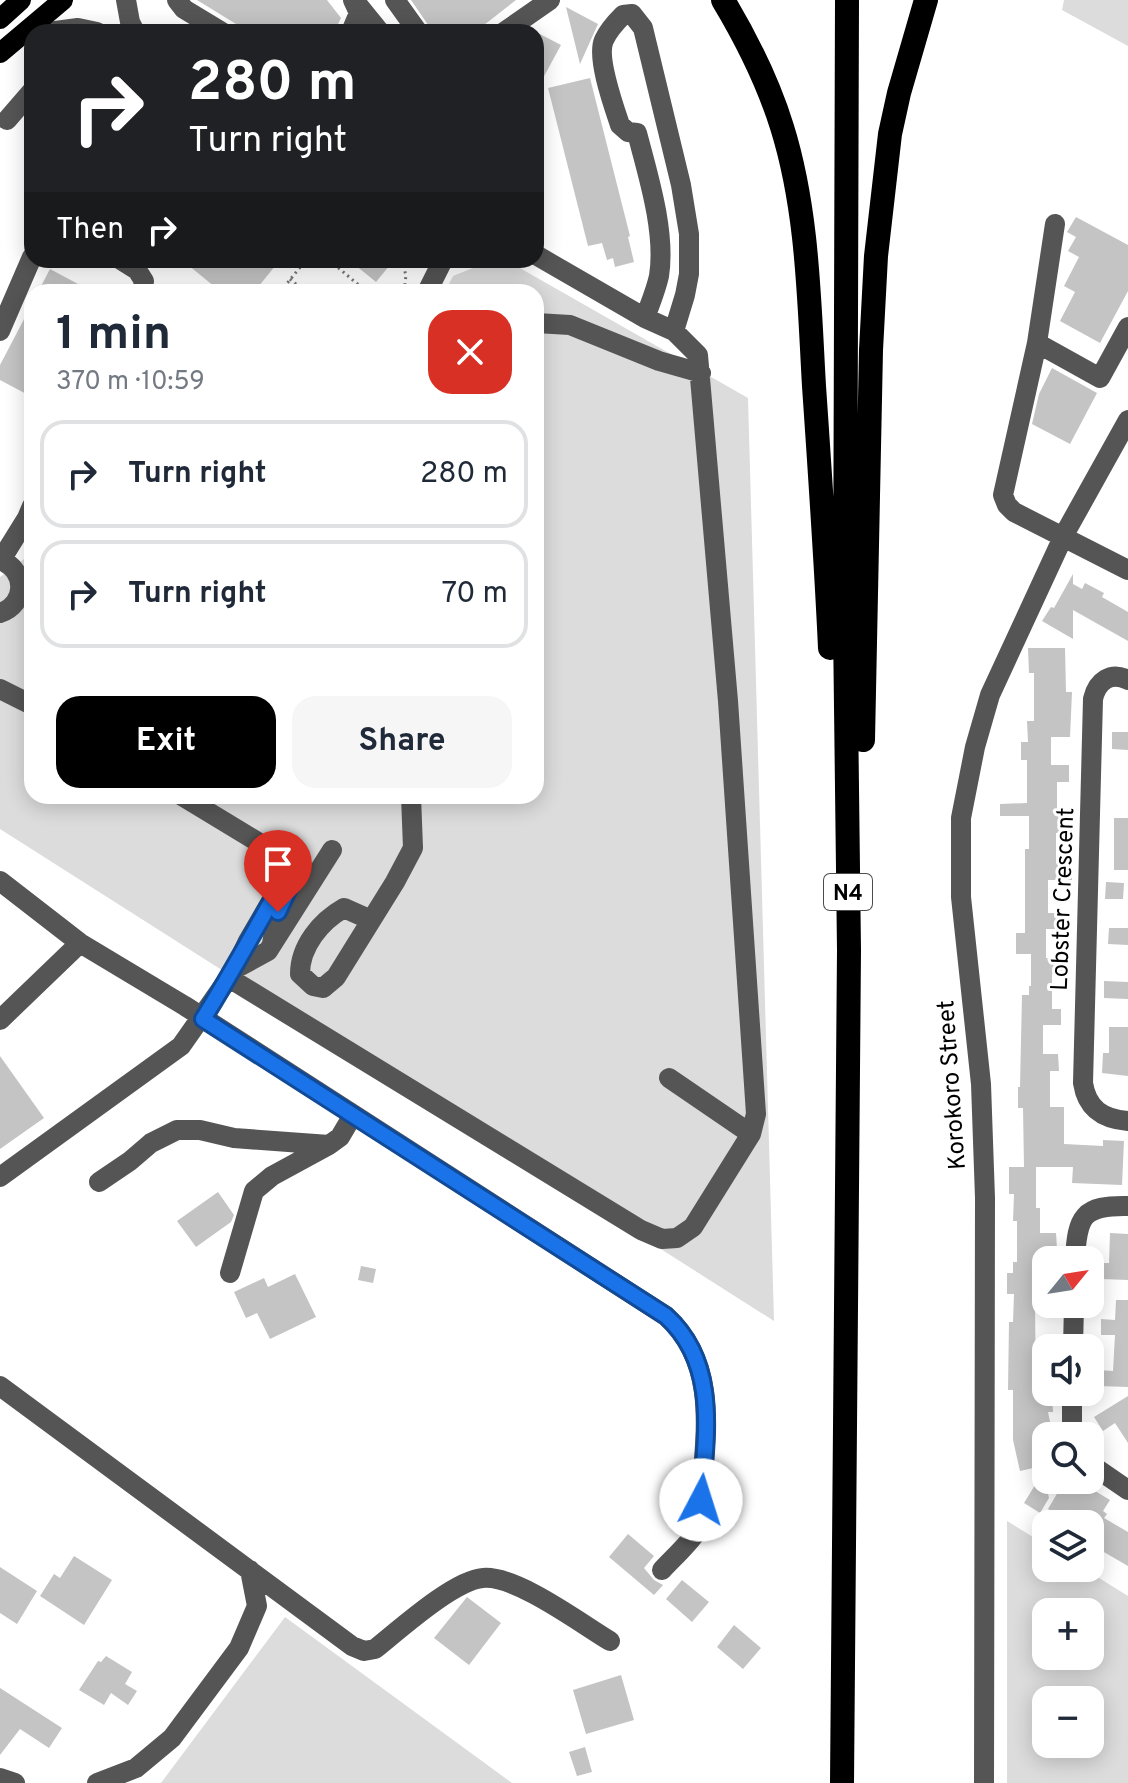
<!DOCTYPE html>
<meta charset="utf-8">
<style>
body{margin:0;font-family:Overpass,sans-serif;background:#f6f6f7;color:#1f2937;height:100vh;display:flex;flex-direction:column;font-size:30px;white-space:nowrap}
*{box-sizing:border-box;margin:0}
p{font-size:26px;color:#747a83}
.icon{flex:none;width:44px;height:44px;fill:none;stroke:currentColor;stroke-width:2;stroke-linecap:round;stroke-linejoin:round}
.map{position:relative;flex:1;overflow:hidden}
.sheet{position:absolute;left:24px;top:284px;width:520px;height:520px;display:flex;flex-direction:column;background:#fff;border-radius:24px;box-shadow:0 4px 20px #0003}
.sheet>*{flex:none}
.hud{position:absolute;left:24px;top:24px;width:520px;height:244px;border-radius:24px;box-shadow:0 4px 20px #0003;background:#202124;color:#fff;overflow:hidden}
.needle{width:52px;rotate:60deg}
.buttons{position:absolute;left:1032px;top:1246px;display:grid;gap:16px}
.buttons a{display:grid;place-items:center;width:72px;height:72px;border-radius:16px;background:#fff;box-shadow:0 4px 20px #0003;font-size:40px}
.pin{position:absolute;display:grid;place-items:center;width:68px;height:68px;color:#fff;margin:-82px -34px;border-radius:50% 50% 50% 0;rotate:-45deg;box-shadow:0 0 8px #0007}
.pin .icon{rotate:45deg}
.me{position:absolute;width:88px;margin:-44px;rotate:5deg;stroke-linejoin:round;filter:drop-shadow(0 0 6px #0008)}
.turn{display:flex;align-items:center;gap:28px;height:168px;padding:0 32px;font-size:36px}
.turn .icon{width:104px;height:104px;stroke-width:2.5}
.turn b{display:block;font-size:56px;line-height:68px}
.then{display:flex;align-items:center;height:76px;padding:0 32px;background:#0003;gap:16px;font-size:30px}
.round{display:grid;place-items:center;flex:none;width:84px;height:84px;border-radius:24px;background:#f6f6f7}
.headline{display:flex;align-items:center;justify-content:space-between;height:136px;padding:0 32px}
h1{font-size:48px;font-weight:700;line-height:60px}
.button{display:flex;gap:16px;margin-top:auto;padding:16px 32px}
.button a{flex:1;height:92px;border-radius:24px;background:#000;color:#fff;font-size:32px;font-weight:700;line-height:92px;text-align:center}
.button a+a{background:#f6f6f7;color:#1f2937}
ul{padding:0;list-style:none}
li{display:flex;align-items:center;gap:24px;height:108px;margin:0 16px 12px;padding:0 16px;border:4px solid #e0e1e3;border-radius:24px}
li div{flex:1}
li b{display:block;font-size:30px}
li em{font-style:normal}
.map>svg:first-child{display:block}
.green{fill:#dcdcdc;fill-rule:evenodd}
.building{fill:#c4c4c4}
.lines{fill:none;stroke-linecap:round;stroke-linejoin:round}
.path{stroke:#777;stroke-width:3;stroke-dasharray:2 4;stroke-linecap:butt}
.minor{stroke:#555;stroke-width:20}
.major{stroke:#000;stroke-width:20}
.highway{stroke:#000;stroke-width:24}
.route-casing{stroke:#114b97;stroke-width:20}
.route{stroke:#1a73e8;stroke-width:14}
.labels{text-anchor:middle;stroke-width:6;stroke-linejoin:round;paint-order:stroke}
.shield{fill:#fff;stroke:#4c4c4c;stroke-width:2}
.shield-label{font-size:22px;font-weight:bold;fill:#000}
.street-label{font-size:24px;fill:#000;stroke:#fff}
</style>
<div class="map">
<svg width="1128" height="1783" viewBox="0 0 1128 1783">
<rect width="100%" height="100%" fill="#fff"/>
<path class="green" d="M 1064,0 L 1128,0 L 1128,46 L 1062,10 Z
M 493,260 L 506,260 L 748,398 L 774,1321 L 0,829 L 0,577 L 32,553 L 32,796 L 536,796 L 536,292 L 445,292 L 453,276 Z
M 1007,1521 L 1046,1545 L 1046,1568 L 1083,1568 L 1128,1596 L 1128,1783 L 1007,1783 ZM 1046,1612 L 1090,1612 L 1090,1656 L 1046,1656 ZM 1046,1700 L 1090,1700 L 1090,1744 L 1046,1744 Z
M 285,1617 L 512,1783 L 161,1783 Z"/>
<path class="building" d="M 197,0 L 327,0 L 341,18 L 334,32 L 249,32 Z
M 411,0 L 516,0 L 475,32 L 433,32 Z
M 566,7 L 598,24 L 580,64 Z
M 536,32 L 561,45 L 536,91 Z
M 590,78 L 630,236 L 628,237 L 634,262 L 615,267 L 613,258 L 607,260 L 602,243 L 588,246 L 548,88 Z
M 1076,217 L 1128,245 L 1128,291 L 1100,343 L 1060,321 L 1075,292 L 1064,286 L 1079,257 L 1068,251 L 1076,237 L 1067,232 Z
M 182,260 L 280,260 L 254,292 L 221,292 Z
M 349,260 L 394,260 L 376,282 Z
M 50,269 L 93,292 L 38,292 Z
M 32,304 L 32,397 L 0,380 L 0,365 Z
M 1052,368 L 1097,393 L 1070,444 L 1032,424 L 1039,394 Z
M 1073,574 L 1073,584 L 1082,589 L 1085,583 L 1104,593 L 1102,597 L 1128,612 L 1128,641 L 1073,610 L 1073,639 L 1042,621 L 1051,607 L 1054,608 Z
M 1028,648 L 1065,648 L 1066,692 L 1072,692 L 1070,737 L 1051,737 L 1051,765 L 1069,765 L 1069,782 L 1057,782 L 1057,816 L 1069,816 L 1069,833 L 1056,833 L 1056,863 L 1072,863 L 1072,880 L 1048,880 L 1048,913 L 1068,913 L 1068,929 L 1046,929 L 1046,958 L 1062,957 L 1062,974 L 1052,974 L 1052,1009 L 1061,1009 L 1061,1025 L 1043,1025 L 1043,1054 L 1058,1054 L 1059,1071 L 1050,1071 L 1050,1107 L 1064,1107 L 1064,1144 L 1103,1146 L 1103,1140 L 1124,1141 L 1122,1185 L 1072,1183 L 1073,1167 L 1036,1167 L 1036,1208 L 1040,1208 L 1040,1233 L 1056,1233 L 1057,1249 L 1040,1249 L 1040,1287 L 1046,1287 L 1046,1304 L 1035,1304 L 1036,1396 L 1052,1396 L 1053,1412 L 1048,1412 L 1053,1436 L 1046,1436 L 1046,1444 L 1037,1446 L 1042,1466 L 1020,1471 L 1013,1440 L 1013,1390 L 1008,1390 L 1009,1322 L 1013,1322 L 1014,1294 L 1007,1294 L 1007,1273 L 1013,1273 L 1013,1262 L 1017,1262 L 1017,1221 L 1013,1221 L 1014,1194 L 1009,1194 L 1009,1167 L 1029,1167 L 1024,1167 L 1023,1108 L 1018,1108 L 1018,1087 L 1020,1087 L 1022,995 L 1029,995 L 1029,986 L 1031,986 L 1031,954 L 1016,954 L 1016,933 L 1025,933 L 1025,849 L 1029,849 L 1029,816 L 1000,816 L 1000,804 L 1027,803 L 1027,760 L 1021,760 L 1021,742 L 1028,742 L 1027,721 L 1034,721 L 1034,673 L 1029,673 Z
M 1112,732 L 1128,732 L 1128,750 L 1112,749 Z
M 1114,818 L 1128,818 L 1128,870 L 1114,870 Z
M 1106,882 L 1124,883 L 1123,899 L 1105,899 Z
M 1109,928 L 1128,928 L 1128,945 L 1108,944 Z
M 1104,981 L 1128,982 L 1128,999 L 1104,998 Z
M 1109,1027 L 1128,1027 L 1128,1076 L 1102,1073 L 1103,1053 L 1109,1053 Z
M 0,1056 L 44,1118 L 0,1149 Z
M 218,1192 L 234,1215 L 231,1222 L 196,1247 L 177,1221 Z
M 1110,1233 L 1128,1234 L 1128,1280 L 1101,1279 L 1101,1263 L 1109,1263 Z
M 361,1266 L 376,1269 L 373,1283 L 358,1280 Z
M 295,1274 L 316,1317 L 270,1339 L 257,1313 L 246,1318 L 234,1292 L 264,1278 L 268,1287 Z
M 1116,1300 L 1128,1300 L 1128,1387 L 1097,1386 L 1098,1370 L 1113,1371 L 1115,1335 L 1101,1335 L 1101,1319 L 1115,1320 Z
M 1128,1396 L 1128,1443 L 1115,1423 L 1103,1431 L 1094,1417 Z
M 1043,1472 L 1049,1498 L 1040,1513 L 1024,1503 Z
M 1065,1480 L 1077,1480 L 1110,1500 L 1103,1511 L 1107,1514 L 1104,1518 L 1128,1532 L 1128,1566 L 1090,1544 L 1090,1524 L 1072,1524 L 1048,1509 Z
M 628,1534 L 654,1556 L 644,1568 L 654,1580 L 663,1585 L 654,1595 L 609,1557 Z
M 74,1556 L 112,1580 L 84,1625 L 40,1596 L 54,1574 L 60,1578 Z
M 0,1567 L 37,1591 L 17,1624 L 0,1613 Z
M 682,1580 L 709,1602 L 692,1622 L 666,1599 Z
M 467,1597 L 501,1623 L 469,1665 L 434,1638 Z
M 734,1625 L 761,1648 L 743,1669 L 717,1647 Z
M 106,1656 L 132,1672 L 125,1684 L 137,1691 L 128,1705 L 111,1693 L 104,1705 L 79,1690 L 98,1661 L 101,1662 Z
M 621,1675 L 634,1720 L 586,1734 L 573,1690 Z
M 0,1688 L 62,1728 L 49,1748 L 20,1729 L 0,1755 Z
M 585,1747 L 592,1772 L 577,1776 L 569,1752 Z"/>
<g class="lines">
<path class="path" d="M 329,260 L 367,292
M 401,260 L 406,275 L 404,292
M 290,279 L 305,292
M 280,292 L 306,260"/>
<path class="minor" d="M 126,0 L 130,22 L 135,32
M 177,0 L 184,9 L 222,32
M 354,0 L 380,32
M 395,0 L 418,32
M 48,32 L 78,28 L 97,32
M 351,32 L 359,13 L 353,0
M 504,32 L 550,0
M 7,120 L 32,91
M 1055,224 L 1037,343 L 1003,495 L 1007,505 L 1014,512 L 1128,570
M 121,260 L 137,270 L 144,281 L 142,292
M 427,292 L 443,260
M 645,318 C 650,304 656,290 659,276 C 666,232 648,175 637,133 L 628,132 L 620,125 C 614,107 596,57 604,40 C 608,31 616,22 623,15 L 632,14 L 643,28 L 681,185 L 689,234 L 689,274 L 685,295 L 674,331
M 536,323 L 570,325 L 659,361 L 701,373
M 0,331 L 32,257
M 1037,343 L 1100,378 L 1128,327
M 0,560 C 27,570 27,604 0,613
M 1,560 L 27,518 L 32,506
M 1128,680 C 1111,671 1097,681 1093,699 L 1083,1083 C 1087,1109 1103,1119 1128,1121
M 0,689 L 32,705
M 182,796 L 281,856 C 299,880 287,886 279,911 C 275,921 274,933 272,944
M 0,881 L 80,943 L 185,1006 L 666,1316 C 715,1361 707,1423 702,1484 C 701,1496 704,1516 699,1528 C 693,1540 672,1559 662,1570
M 371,920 L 344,908 C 321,921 300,946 300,974 L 313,986 L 323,988 L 336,977 L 395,882 L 413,848 L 411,796
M 235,969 L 268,951 L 332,850
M 229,978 L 641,1230 L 662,1239 L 677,1238 L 693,1227 L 751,1134 L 756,1114 L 728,701 L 698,355 L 674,331 L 645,318 L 536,255
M 0,1020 L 80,943
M 669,1078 L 751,1134
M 0,1177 L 181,1046 L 235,969 L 248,941 L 287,874 L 287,865
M 99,1182 L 130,1161 L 151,1143 L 177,1130 L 200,1130 L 234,1138 L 329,1145
M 1075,1260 C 1077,1216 1083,1205 1128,1206
M 230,1273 L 254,1191 L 272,1176 L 329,1145 L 340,1137 L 353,1115
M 1073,1348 L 1074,1304
M 0,1386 L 352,1646 L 364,1651 L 375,1649 C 399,1630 454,1580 483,1578 C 516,1575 580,1623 610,1641
M 1072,1392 L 1072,1436
M 1090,1464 L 1128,1490
M 0,1778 L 15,1783
M 97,1783 L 136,1768 L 172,1738 L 239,1648 L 257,1606 L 250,1570
M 984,1783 L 985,1198 L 981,1084 L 961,897 L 961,818 L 975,747 L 990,695 L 1064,535 L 1128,420"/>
<path class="major" d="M 0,19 L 21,0
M 0,53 L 63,0"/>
<path class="highway" d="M 723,0 C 747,40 768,82 782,127 C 808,210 809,300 814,386 C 820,473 826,561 830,648
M 863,740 L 871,350 L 876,256 L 890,134 L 899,93 L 926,0
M 842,1783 L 849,950 L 845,626 L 847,0"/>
</g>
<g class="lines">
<g class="route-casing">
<path id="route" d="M 278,912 L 291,884 L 287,865 L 287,874 C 259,922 233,971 203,1019 L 666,1316 C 719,1364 706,1436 701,1500"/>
</g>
<use href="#route" class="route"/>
</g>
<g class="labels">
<rect class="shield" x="824" y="874" width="48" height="36" rx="6"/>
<g class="shield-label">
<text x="848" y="900">N4</text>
</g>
<g class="street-label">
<text transform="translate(1062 899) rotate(-88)" y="8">Lobster Crescent</text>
<text transform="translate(951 1085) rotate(-94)" y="8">Korokoro Street</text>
</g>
</g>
</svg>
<div class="buttons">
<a><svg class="needle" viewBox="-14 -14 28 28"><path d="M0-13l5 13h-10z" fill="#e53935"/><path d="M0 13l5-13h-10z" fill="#747a83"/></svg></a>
<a><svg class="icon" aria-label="sound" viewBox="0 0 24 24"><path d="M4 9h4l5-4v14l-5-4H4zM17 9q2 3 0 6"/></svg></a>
<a><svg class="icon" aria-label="search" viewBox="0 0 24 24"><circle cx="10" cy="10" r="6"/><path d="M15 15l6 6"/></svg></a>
<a><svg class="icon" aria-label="layers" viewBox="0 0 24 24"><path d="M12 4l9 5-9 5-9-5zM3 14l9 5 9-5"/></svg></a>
<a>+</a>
<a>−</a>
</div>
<div class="pin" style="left:278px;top:912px;background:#d93025"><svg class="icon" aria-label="arrive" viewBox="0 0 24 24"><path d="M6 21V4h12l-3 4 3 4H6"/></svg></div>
<svg class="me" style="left:701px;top:1500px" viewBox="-20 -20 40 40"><circle r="19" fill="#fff"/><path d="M0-13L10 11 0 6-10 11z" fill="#1a73e8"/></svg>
<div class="hud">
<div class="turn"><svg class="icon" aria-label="right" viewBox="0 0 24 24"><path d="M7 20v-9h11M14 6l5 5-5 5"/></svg><div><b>280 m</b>Turn right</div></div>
<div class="then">Then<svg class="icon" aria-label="right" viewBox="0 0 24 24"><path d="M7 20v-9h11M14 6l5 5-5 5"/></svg></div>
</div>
<section class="sheet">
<div class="headline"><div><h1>1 min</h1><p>370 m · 10:59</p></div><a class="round" style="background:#d93025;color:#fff"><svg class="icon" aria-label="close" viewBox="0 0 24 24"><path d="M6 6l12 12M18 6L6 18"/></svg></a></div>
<ul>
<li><svg class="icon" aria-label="right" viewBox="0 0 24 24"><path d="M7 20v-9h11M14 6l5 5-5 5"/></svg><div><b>Turn right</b></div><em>280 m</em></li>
<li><svg class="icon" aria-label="right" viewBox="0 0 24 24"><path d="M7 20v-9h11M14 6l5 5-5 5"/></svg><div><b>Turn right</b></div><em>70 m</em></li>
</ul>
<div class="button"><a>Exit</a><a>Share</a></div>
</section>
</div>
